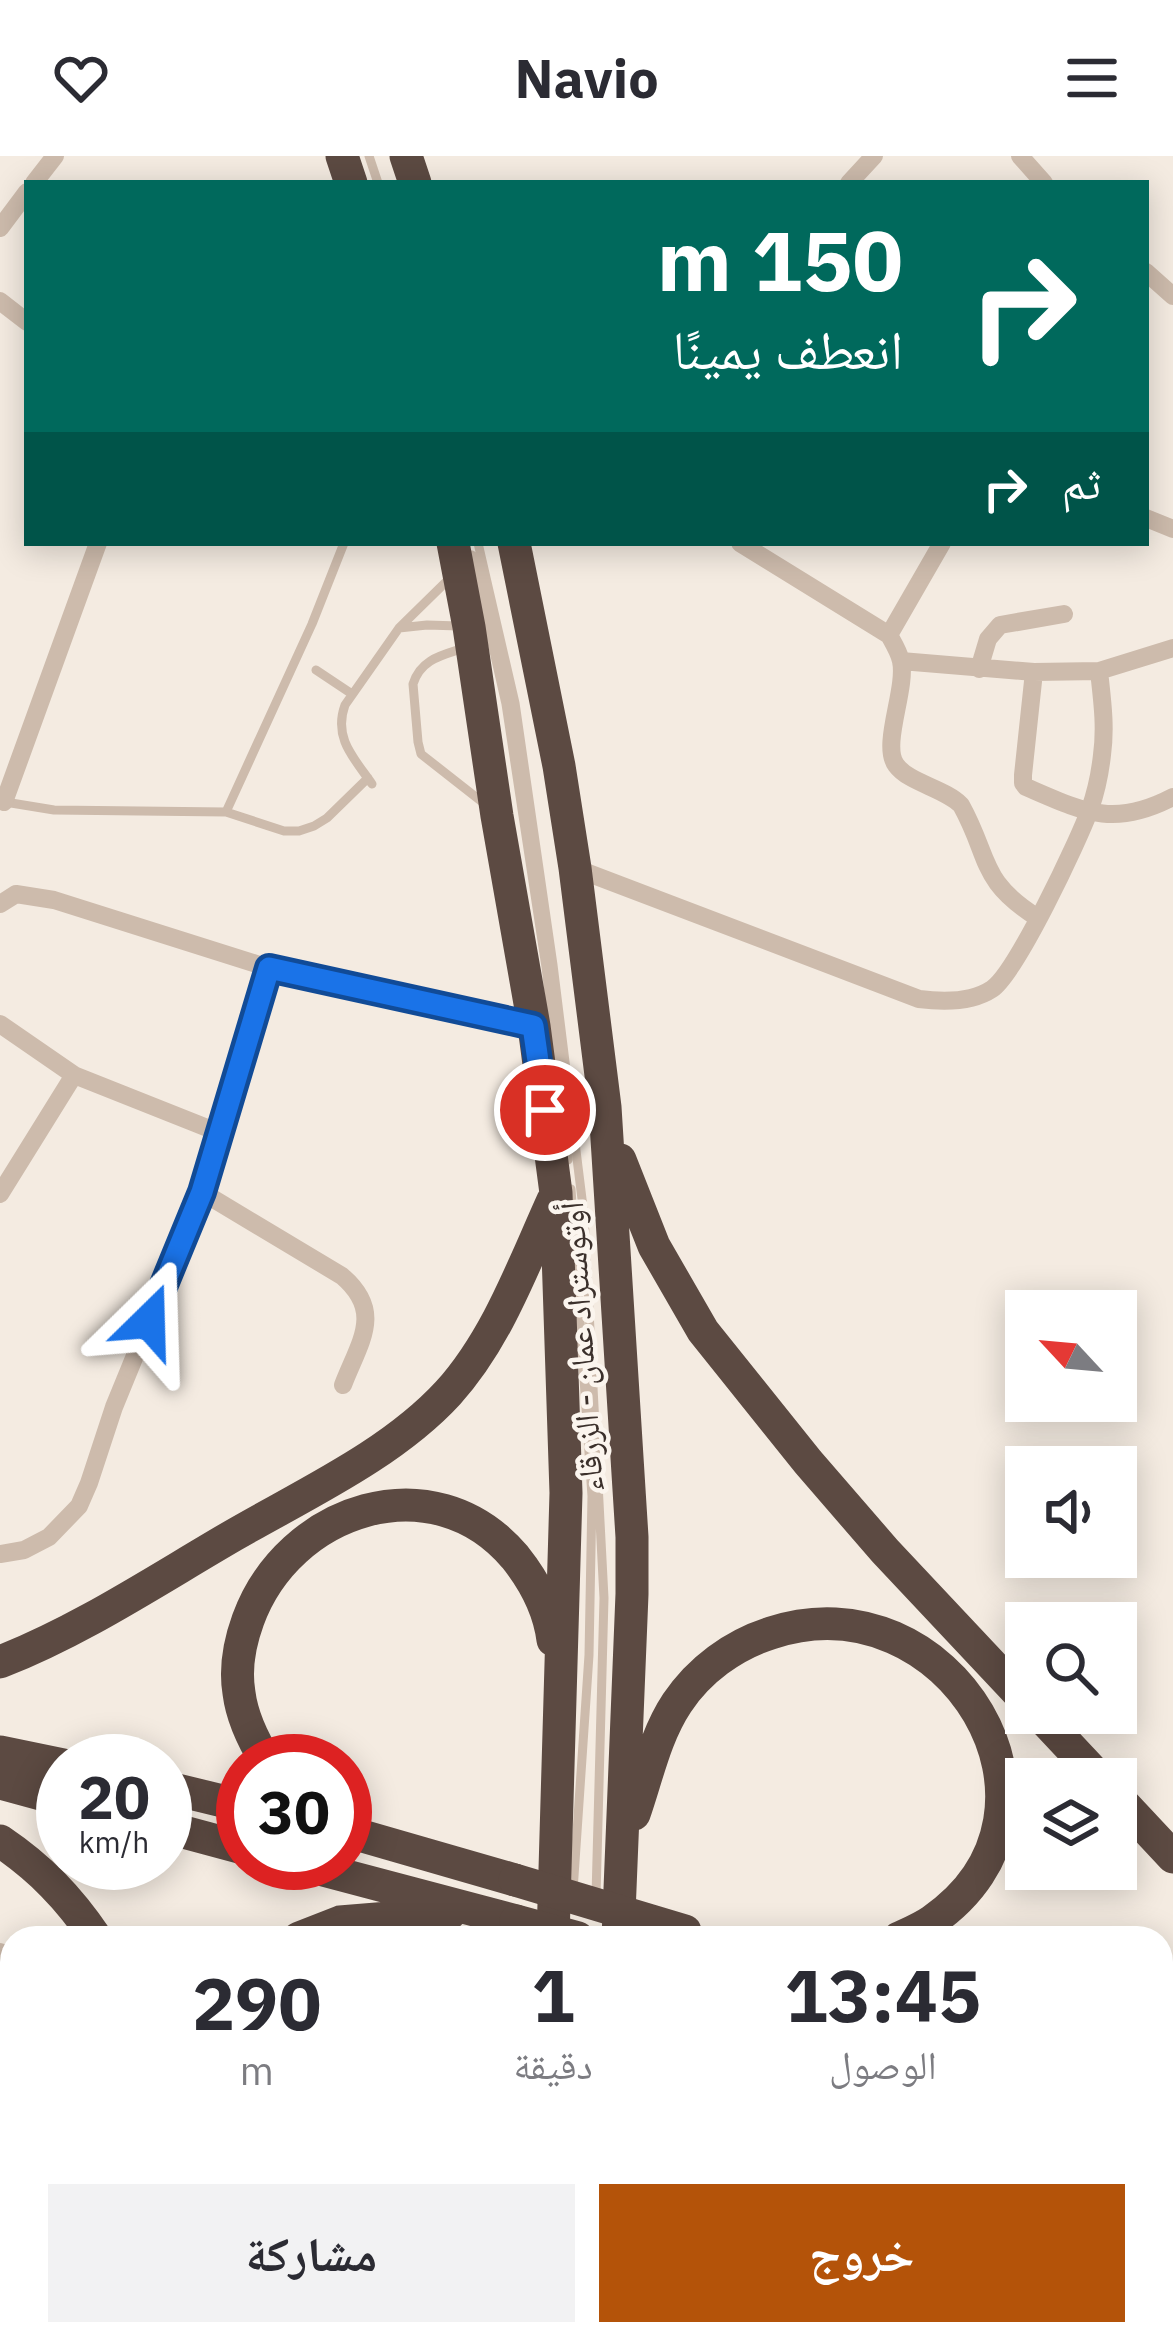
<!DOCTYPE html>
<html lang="ar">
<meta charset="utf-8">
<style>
body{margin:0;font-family:"IBM Plex Sans","Noto Naskh Arabic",sans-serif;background:#f2f2f3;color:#2b2b33;direction:rtl;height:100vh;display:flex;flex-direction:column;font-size:45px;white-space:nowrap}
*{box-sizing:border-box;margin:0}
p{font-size:39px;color:#7c7c81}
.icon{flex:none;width:66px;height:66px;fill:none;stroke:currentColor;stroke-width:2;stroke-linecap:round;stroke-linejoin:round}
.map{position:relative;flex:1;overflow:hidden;direction:ltr}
.side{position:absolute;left:0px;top:1770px;width:1173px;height:420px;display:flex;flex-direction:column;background:#fff;border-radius:36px 36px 0 0;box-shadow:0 6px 30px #0003;direction:rtl}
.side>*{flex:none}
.hud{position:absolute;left:24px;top:24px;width:1125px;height:366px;border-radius:0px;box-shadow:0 6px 30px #0003;direction:rtl;background:#00695c;color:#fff;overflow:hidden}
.needle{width:78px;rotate:296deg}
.controls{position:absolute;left:1005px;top:1134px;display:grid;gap:24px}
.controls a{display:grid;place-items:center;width:132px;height:132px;border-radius:0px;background:#fff;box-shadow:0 6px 30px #0003;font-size:60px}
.speed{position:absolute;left:36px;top:1578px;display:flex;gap:24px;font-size:60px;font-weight:700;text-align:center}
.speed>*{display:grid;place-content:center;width:156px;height:156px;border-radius:50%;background:#fff;box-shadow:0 6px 30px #0003;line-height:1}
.speed small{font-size:30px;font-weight:400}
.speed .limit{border:18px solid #d22;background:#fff;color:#111}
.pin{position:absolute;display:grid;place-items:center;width:102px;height:102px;color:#fff;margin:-51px;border:6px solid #fff;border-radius:50%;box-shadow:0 3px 12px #0007}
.me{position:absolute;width:132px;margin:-66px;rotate:22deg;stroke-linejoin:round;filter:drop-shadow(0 0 9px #0008)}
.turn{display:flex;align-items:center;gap:42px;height:252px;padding:0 48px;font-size:54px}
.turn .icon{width:156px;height:156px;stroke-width:2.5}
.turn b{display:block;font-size:84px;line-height:102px}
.then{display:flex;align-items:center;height:114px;padding:0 48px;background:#0003;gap:24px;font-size:45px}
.eta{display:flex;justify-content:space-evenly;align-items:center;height:204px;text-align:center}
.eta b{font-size:72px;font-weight:700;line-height:84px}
.action{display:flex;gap:24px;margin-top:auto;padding:24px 48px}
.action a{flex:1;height:138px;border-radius:0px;background:#b45309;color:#fff;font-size:48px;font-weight:700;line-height:138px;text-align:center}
.action a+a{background:#f2f2f3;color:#2b2b33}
header{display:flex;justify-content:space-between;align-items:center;height:156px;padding:0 48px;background:#fff;font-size:54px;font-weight:700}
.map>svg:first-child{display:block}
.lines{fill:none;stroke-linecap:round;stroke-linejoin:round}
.lane{stroke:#cdbbac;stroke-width:9}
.street{stroke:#cdbbac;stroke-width:18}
.highway{stroke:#5c4a42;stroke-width:33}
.highway-bridge{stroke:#5c4a42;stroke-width:33}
.route-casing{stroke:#114b97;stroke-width:30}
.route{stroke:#1a73e8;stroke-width:21}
.labels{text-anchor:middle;stroke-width:9;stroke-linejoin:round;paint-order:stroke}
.street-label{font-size:33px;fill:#3b302b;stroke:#fbf5ee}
</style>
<header><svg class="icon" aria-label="menu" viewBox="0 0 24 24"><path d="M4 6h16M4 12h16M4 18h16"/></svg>Navio<svg class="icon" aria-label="heart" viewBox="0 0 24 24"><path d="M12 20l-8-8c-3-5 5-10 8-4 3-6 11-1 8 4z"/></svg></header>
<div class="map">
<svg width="1173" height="2190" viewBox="0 0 1173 2190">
<rect width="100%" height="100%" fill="#f4ebe1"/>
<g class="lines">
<path class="lane" d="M 369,0 L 378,27
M 478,387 L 515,547 L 553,809 L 584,1059 L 604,1442 L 596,1740
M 472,399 L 506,548 L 546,811 L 568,1004
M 399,472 L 427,469 L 459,470
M 467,491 C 444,499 421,502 413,528 L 418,586 L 421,598 L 486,649
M 316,514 L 352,538
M 372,628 C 354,602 333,582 345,549 L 399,472 L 452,420
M 5,646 L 54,654 L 226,656 L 284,675 L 299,675 L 314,670 L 327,662 L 368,622
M 226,656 L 312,468 L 344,387
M 571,1033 L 592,1340 L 589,1499 L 573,1735
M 564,2190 L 564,2178
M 575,2190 L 575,2178"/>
<path class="street" d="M 1020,0 L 1044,27
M 34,27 L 55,0
M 849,27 L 874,0
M 0,72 L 27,36
M 1146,116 L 1173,140
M 0,145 L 27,166
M 1146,362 L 1173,373
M 740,387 L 889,479 C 894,488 899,496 901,505 C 907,533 881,589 896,609 C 909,627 944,632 961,649 C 991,703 978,724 1038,762
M 889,479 L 942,387
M 901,505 L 1034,516 L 1099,515 L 1173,492
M 979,513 L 988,483 L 1000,469 L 1064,458
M 1034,516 L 1023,619 L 1023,627 L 1026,631 C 1084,656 1114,672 1173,641
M 4,646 L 98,387
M 575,712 L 919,843 C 942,846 971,847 992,833 C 1016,817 1078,686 1090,653 C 1096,636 1100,617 1102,599 C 1106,570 1102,543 1099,515
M 0,748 L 16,738 L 54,744 L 269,812 L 534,870
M 0,868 L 74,919 L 220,977
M 202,1036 L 342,1120 C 384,1156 360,1185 343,1229
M 0,1038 L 74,919
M 0,1398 L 24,1394 L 49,1381 L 79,1350 L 89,1327 L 114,1251 L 202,1036 L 269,812
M 0,1796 L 12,1801
M 0,1977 L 12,1950
M 0,2087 L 12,2092
M 0,2139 L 12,2124
M 192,2178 L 213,2190
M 155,2190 L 164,2178"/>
<path class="highway" d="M 342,0 L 351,27
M 406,0 L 415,27
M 453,387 L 469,471 L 497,660 L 534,870 L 556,1037 L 566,1337 L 553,1782
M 514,387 L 559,610 L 575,712 L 605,951 L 632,1381 L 632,1438 L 618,1782
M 620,1004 L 654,1090 L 703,1175 L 808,1306 L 885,1395 L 1026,1545
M 0,1506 C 82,1474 158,1423 234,1379 C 305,1338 392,1298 448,1237 C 497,1183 523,1110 553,1044
M 1038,1557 L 1100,1623
M 0,1596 L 63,1609
M 266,1605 C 253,1584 242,1561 239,1537 C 235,1513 240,1486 248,1464 C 288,1353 433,1304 515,1401 C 535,1426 549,1452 553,1484
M 0,1627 L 63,1644
M 165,1631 L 243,1650
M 1116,1640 L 1173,1701
M 634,1658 C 647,1621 655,1580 677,1547 C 699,1514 733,1489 771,1477 C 948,1418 1093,1654 932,1765 C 922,1772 910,1777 899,1782
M 165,1671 L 243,1692
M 345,1675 L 515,1724
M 0,1685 C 40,1712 69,1742 96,1782
M 297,1707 L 516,1765
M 299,1782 L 340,1766 L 450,1757
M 1161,1907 L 1173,1910
M 1161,1943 L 1173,1946
M 1161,2055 L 1173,2051
M 397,2178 L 411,2190
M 758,2178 L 803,2178
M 538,2190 L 538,2178
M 599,2190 L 600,2178
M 911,2190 L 929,2178"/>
<path class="highway-bridge" d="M 515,1724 L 685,1775
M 516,1765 L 578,1782"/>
</g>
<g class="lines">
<g class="route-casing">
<path id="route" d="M 149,1165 L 202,1036 L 269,812 L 533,870 L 545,954"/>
</g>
<use href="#route" class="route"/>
</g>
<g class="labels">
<g class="street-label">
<text transform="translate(581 1191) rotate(-94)" y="12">أوتوستراد عمان - الزرقاء</text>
</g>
</g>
</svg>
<div class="controls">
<a><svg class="needle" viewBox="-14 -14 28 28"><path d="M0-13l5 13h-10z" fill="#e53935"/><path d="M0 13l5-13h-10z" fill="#7c7c81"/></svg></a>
<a><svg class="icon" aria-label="sound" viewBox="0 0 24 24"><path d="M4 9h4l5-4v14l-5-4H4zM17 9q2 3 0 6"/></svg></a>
<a><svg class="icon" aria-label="search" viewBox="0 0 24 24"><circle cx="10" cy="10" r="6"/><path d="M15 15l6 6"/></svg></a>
<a><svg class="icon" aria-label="layers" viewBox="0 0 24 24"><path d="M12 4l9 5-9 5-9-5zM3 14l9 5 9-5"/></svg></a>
</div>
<div class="speed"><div>20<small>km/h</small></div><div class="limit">30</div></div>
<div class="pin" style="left:545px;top:954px;background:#d93025"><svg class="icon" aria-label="arrive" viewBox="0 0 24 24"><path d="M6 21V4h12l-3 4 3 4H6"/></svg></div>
<svg class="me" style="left:149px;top:1165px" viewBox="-20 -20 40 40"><path d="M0-17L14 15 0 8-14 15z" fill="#1a73e8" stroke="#fff" stroke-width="4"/></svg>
<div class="hud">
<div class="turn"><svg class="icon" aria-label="right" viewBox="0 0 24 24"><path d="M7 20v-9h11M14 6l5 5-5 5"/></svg><div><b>150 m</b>انعطف يمينًا</div></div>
<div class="then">ثم<svg class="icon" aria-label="right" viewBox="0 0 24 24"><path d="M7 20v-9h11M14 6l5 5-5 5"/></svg></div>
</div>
<section class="side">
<div class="eta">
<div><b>13:45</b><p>الوصول</p></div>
<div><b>1</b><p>دقيقة</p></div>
<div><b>290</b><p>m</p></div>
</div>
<div class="action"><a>خروج</a><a>مشاركة</a></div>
</section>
</div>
